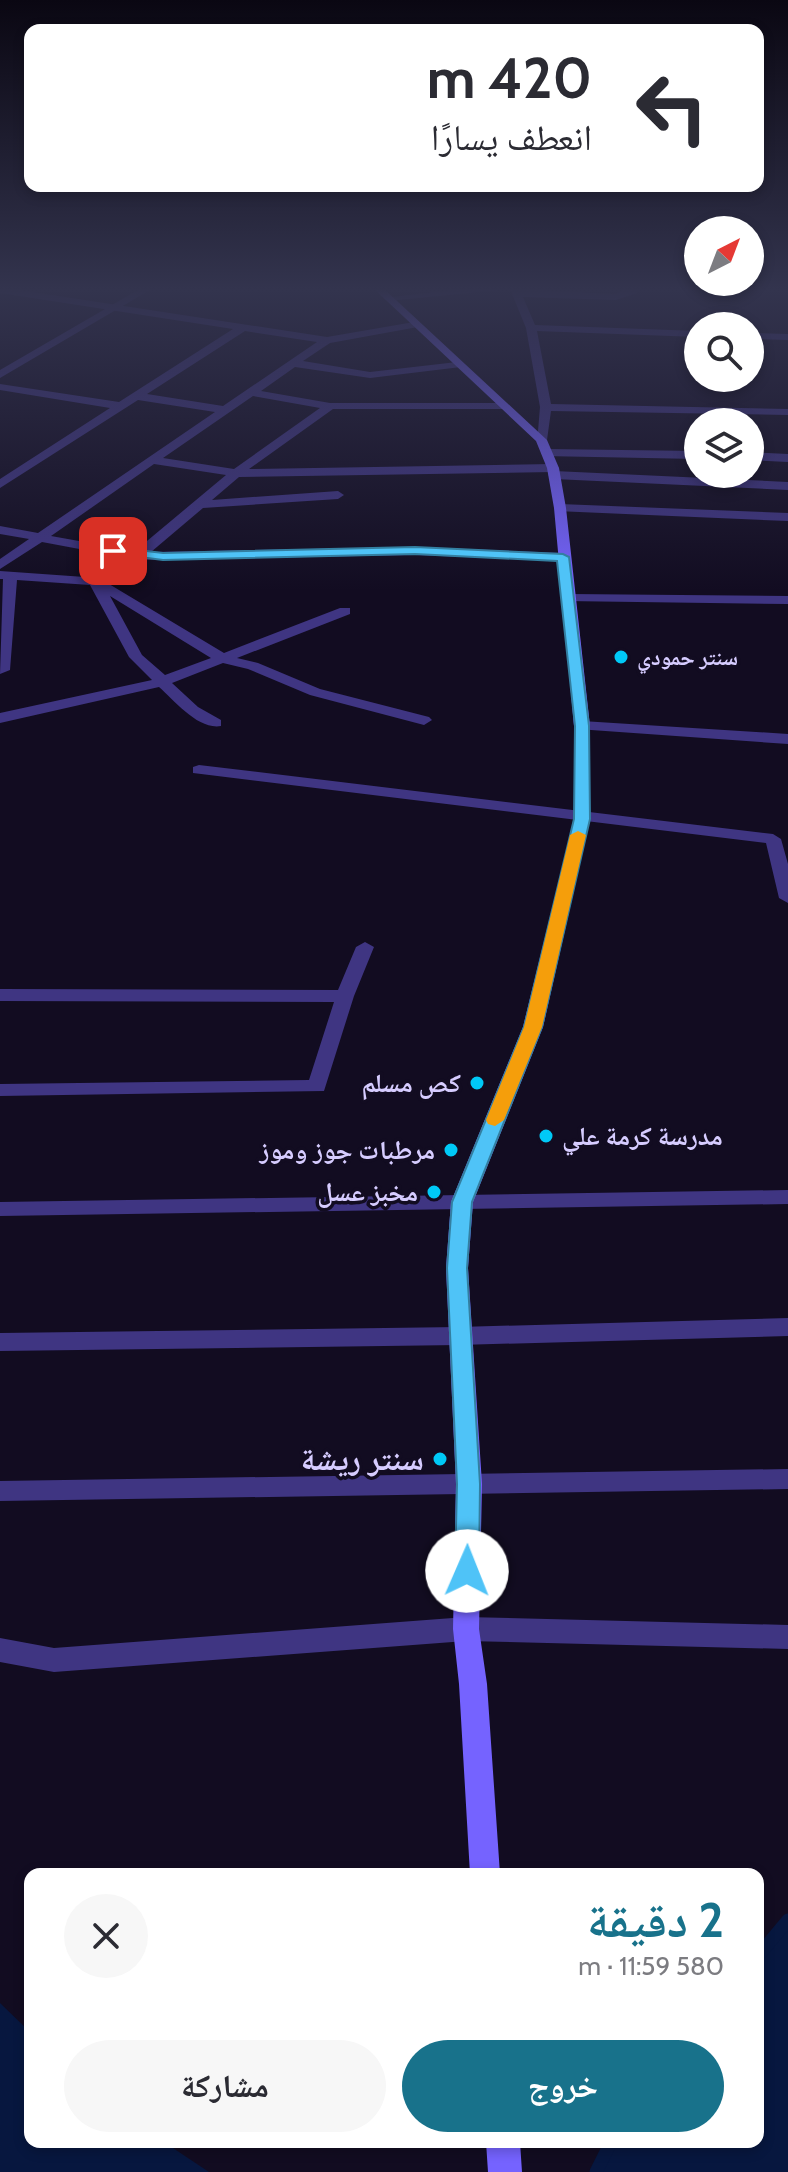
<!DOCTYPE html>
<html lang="ar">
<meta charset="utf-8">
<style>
body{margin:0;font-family:Cabin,"Noto Naskh Arabic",sans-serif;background:#f7f7f7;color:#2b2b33;direction:rtl;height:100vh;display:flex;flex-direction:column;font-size:30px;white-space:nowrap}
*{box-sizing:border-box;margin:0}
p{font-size:26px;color:#7c7c81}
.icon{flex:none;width:44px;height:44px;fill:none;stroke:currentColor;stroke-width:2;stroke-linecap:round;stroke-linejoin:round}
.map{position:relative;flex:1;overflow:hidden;direction:ltr}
.side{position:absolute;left:24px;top:1868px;width:740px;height:280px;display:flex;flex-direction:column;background:#fff;border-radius:16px;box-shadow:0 4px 12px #0003;direction:rtl}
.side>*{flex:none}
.banner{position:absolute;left:24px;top:24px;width:740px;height:168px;border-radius:16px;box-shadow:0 4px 12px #0003;direction:rtl;background:#fff;color:#2b2b33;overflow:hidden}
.needle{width:52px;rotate:42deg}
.tools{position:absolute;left:684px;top:216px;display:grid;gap:16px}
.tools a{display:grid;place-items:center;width:80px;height:80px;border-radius:50%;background:#fff;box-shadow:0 4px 12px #0003;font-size:40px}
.pin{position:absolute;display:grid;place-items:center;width:68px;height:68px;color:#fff;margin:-34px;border-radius:16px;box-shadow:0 4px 12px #0006}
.me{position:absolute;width:88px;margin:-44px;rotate:1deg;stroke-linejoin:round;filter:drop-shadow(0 0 6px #0008)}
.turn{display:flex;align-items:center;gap:28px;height:168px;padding:0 40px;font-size:36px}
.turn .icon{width:104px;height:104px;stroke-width:2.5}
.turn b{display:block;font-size:56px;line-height:68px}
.round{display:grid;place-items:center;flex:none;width:84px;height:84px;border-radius:42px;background:#f7f7f7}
.summary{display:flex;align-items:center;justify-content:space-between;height:136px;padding:0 40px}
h1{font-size:48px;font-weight:800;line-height:60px;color:#18728b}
.primary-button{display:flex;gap:16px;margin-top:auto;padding:16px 40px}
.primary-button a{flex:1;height:92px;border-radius:48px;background:#18728b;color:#fff;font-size:32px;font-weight:800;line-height:92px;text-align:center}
.primary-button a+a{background:#f7f7f7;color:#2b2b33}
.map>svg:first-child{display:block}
.water{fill:#07173f}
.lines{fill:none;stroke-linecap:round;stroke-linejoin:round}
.stream{stroke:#07173f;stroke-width:13}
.minor{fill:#3f3582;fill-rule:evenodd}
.tertiary{fill:#3f3582;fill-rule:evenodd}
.secondary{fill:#7563ff;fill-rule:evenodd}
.route{fill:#4fc3f7;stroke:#337fa1;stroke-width:2}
.slow{fill:#f59e0b}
.poi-dot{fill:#00c9f7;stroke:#120c21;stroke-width:3}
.labels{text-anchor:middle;stroke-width:7;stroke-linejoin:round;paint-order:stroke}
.far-poi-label{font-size:22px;font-weight:bold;fill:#d6ccff;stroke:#120c21;text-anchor:start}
.poi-label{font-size:26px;font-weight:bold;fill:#d6ccff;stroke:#120c21;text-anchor:end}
.near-poi-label{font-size:32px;font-weight:bold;fill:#d6ccff;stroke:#120c21;text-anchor:end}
</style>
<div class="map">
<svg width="788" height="2172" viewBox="0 0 788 2172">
<rect width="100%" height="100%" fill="#120c21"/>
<path class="water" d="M 788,1920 L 788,2172 L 596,2172 L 611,2142 L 758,2142 L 758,1956 Z
M 0,2003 L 30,2032 L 30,2142 L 164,2142 L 209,2172 L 0,2172 Z"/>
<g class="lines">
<path class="stream" d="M 758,1956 L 788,1920
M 596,2172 L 611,2142"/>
<path class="minor" d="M 0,287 L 327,337 L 414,322 L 418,323 L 418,327 L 330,343 L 303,361 L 370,372 L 457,362 L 461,363 L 461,367 L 370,378 L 295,367 L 261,391 L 330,403 L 502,403 L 508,406 L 502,409 L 333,409 L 249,469 L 553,464 L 559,468 L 554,471 L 788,482 L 788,490 L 554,479 L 548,475 L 553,472 L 239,477 L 212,500 L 338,491 L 344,495 L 338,499 L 203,508 L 151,552 L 415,547 L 563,553 L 570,557 L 563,561 L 415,555 L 138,560 L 42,542 L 0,569 L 0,559 L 29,539 L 0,534 L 0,526 L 38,533 L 215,412 L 138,400 L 0,488 L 0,479 L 110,408 L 0,390 L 0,384 L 119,402 L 233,329 L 0,293 ZM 245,331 L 317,342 L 223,406 L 147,394 ZM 253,396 L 320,408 L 234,469 L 163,458 ZM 154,464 L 226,475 L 135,551 L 51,536 Z
M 477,287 L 615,294 L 629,287 L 639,287 L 637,293 L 616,300 L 523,297 L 535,325 L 698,331 L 698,337 L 537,331 L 551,404 L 788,409 L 788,415 L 551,411 L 547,440 L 537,443 L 540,407 L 526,328 L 510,289 L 388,301 L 383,298 Z
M 750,333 L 788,334 L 788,340 L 750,339 Z
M 547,449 L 698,451 L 698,459 L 543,456 L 541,453 Z
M 750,452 L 788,454 L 788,462 L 750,460 Z
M 560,504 L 788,513 L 788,521 L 556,511 L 554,508 Z
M 0,571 L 99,578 L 224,653 L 340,608 L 350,608 L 350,614 L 237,658 L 258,663 L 320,689 L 429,717 L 432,720 L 424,725 L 310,695 L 248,669 L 223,663 L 172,683 L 198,707 L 221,720 L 221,726 C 198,730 175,701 159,687 L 0,723 L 0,713 L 152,680 L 129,657 L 90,585 L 17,580 L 10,670 L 0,674 L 3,579 L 0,579 ZM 110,596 L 211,658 L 165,675 L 142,655 Z
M 569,594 L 788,596 L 788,604 L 564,601 L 564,595 Z
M 582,721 L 788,734 L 788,744 L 577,729 L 574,726 Z
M 199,765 L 773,834 L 781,839 L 788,864 L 788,903 L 779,898 L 766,843 L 193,773 L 193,767 Z
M 365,942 L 374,947 L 354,996 L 324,1091 L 0,1096 L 0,1084 L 309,1080 L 334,1002 L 0,1001 L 0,989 L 338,990 L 356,947 Z
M 788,1190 L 788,1204 L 0,1216 L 0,1202 Z
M 788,1318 L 788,1336 L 459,1345 L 0,1351 L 0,1333 L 459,1327 Z
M 788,1469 L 788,1489 L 0,1501 L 0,1481 Z
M 466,1617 L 788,1625 L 788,1649 L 466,1641 L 457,1637 L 453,1629 L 457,1621 Z"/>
<path class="tertiary" d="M 143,287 L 155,287 L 0,378 L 0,370 Z
M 466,1617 L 475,1621 L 479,1629 L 475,1637 L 466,1641 L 54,1672 L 0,1662 L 0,1638 L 54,1648 Z"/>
<path class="secondary" d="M 372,287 L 382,287 L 547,440 L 559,468 L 566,508 L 590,726 L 590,819 L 543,1027 L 473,1202 L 468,1268 L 482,1484 L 479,1629 L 487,1684 L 500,1874 L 470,1874 L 459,1684 L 453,1629 L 456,1484 L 446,1268 L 451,1202 L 523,1027 L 574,819 L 574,726 L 554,508 L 547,468 L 536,441 Z
M 486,2142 L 520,2142 L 522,2172 L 488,2172 Z"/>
</g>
<linearGradient id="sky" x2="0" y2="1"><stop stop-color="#0a0712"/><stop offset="0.49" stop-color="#33344e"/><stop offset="1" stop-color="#33344e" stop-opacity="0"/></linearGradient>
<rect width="788" height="591" fill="url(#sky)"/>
<path class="route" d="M 113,547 L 163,553 L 415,547 L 563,554 L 569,557 L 589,726 L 590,819 L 542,1027 L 472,1202 L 467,1268 L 480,1484 L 479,1571 L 475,1578 L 467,1581 L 458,1578 L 455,1571 L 457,1484 L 447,1268 L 452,1202 L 524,1027 L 574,819 L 575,726 L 557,561 L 415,554 L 163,560 L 109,553 L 107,551 Z"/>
<path class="slow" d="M 578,831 L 586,835 L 542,1027 L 504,1120 L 495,1126 L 488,1124 L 486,1120 L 524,1027 L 570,835 Z"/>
<g class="poi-dot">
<circle cx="621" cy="657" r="8"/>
<circle cx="477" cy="1083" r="8"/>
<circle cx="546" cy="1136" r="8"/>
<circle cx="451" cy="1150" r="8"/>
<circle cx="434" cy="1192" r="8"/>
<circle cx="440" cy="1459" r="8"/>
</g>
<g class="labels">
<g class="far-poi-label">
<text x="637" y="665">سنتر حمودي</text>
</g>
<g class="poi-label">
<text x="461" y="1092">كص مسلم</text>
<text x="562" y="1145" text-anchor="start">مدرسة كرمة علي</text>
<text x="435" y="1159">مرطبات جوز وموز</text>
<text x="418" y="1201">مخبز عسل</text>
</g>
<g class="near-poi-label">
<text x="424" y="1470">سنتر ريشة</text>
</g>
</g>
</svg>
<div class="tools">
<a><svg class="needle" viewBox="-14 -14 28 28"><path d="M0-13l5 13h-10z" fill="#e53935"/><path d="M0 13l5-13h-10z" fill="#7c7c81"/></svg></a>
<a><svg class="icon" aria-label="search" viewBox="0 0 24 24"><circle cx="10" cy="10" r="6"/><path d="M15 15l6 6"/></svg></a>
<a><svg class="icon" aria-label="layers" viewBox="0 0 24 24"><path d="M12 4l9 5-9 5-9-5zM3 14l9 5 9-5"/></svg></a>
</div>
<div class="pin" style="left:113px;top:551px;background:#d93025"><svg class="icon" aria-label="arrive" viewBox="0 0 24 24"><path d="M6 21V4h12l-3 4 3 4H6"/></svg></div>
<svg class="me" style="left:467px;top:1571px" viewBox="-20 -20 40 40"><circle r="19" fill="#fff"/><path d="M0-13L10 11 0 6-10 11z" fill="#4fc3f7"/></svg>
<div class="banner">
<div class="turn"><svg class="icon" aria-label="left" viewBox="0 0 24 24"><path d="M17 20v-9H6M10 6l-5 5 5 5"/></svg><div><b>420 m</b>انعطف يسارًا</div></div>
</div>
<section class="side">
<div class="summary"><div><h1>2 دقيقة</h1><p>580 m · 11:59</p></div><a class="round"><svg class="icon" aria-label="close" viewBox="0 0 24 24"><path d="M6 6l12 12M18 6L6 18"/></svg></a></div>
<div class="primary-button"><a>خروج</a><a>مشاركة</a></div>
</section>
</div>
